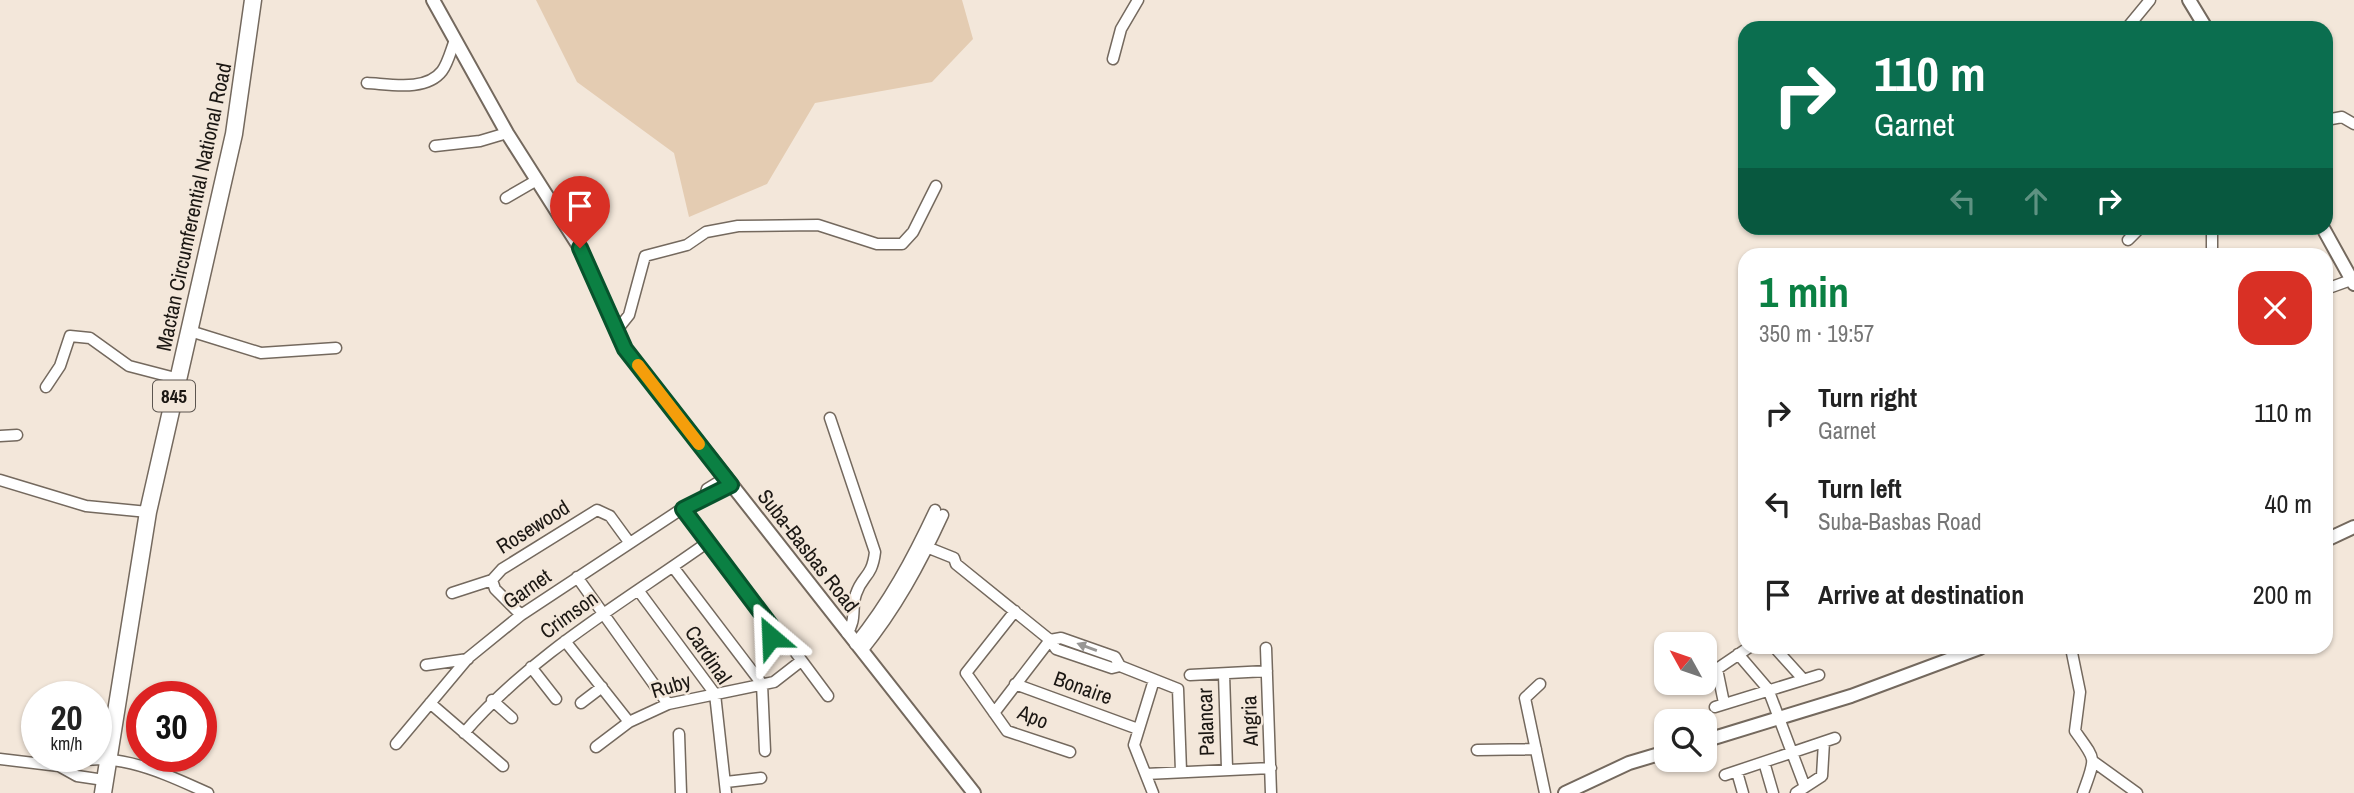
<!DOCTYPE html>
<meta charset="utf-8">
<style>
body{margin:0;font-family:"Archivo Narrow",sans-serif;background:#f6f6f6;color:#222;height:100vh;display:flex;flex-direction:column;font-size:26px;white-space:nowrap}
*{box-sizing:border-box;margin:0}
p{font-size:23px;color:#767676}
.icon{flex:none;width:38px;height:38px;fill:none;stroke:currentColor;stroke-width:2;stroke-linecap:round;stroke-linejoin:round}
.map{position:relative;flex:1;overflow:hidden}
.details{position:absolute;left:1738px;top:248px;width:595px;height:406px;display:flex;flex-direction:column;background:#fff;border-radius:21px;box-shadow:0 2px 5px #0004}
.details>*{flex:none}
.top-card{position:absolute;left:1738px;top:21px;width:595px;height:214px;border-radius:21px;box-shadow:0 2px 5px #0004;background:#0b6e4f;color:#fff;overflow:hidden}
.needle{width:46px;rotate:310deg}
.buttons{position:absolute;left:1654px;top:632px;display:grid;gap:14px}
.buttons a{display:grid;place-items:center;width:63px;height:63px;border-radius:14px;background:#fff;box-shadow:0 2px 5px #0004;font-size:35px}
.speed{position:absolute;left:21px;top:681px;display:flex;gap:14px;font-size:35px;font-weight:700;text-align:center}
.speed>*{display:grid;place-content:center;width:91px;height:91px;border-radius:50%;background:#fff;box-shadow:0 2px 5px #0004;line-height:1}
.speed small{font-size:18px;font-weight:400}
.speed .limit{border:10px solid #d22;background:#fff;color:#111}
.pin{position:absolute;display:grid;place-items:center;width:60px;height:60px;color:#fff;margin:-72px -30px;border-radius:50% 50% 50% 0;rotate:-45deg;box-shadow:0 0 7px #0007}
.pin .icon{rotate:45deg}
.me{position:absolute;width:77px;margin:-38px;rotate:334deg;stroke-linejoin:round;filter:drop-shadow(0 0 5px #0008)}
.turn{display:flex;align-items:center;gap:24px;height:147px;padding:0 21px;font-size:32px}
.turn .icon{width:91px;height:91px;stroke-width:2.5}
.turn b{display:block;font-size:49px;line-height:60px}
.lanes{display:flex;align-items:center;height:66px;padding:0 21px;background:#0003;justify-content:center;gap:35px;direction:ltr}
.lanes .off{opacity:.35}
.round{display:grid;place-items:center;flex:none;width:74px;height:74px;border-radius:21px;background:#f6f6f6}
.headline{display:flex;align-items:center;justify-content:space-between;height:119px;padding:0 21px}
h1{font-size:42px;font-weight:800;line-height:52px;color:#0b8043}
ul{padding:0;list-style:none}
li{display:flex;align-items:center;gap:21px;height:91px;padding:0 21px}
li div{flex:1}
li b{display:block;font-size:26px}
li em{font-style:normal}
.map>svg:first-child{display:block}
.green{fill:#e4ccb2}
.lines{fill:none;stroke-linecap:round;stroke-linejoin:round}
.minor-casing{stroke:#74695e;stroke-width:13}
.tertiary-casing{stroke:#74695e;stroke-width:16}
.primary-casing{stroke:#74695e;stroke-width:19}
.minor{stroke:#fff;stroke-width:10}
.tertiary{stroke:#fff;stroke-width:12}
.primary{stroke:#fff;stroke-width:16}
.oneway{fill:#989795}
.route-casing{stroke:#07532c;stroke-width:18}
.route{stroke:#0b8043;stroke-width:12}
.slow{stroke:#f59e0b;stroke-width:12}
.labels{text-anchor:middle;stroke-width:5;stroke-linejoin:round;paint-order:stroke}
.shield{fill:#f3e7da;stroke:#5c554f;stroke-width:2}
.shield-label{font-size:19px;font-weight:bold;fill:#1b1713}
.street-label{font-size:21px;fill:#1b1713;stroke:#f3e7da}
</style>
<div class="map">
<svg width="2354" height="793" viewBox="0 0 2354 793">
<rect width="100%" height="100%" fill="#f3e7da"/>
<path class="green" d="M 536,0 L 962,0 L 973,39 L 932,82 L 815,103 L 767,184 L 689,217 L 674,153 L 577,82 Z"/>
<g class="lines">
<g class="minor-casing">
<path id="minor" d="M 2127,28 L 2150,0
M 1113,59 L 1121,29 L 1138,0
M 367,83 C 389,84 426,92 442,71 C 448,63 451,50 455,40
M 2326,120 L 2342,117 L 2354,124
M 435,146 L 480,141 L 507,133
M 506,198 L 537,180
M 2212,228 L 2212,256
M 2128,240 L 2140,228
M 2326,289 L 2351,280
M 617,330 L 629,315 L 645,256 L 687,245 L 706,232 L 738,226 L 818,225 L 877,244 L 902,244 L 913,232 L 936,186
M 190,331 L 261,353 L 336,348
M 46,387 L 60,366 L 70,336 L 90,338 L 129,366 L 179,379
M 830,418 L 875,552 C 872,578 862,575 856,594 C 851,608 857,620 847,633
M 0,436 L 17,435
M 0,480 L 86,506 L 148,512
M 705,496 L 707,489 L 725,478
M 683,508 L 771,626 L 771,637 L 765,645
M 919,544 L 954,558 L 956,564 L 1050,640 L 1056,649 L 1112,668 L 1120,666 L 1178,689 L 1181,771
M 673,567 L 762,684 L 765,751
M 577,577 L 668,704
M 492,580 L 495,589 L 521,615
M 638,590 L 715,694 L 726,793
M 452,593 L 492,580 L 502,569 L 597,510 L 610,516 L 629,542
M 1015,611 L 966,673 L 1007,731 L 1070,752
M 1050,640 L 1061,638 L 1115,657 L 1120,666
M 565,641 L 629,722
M 855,644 C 889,602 912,559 935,510
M 1266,648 L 1271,793
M 1775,648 L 1803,679
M 2071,648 L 2080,692 L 2075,731 C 2097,762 2096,756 2083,793
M 862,651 C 896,609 920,565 943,515
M 796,653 L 828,696
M 1738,654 L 1768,689 L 1805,787
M 426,665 L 468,659
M 531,667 L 556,699
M 1224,674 L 1227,768
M 1190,675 L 1267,671
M 1015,684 L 1138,729
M 1540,684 L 1525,698 L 1545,793
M 492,700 L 512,718
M 430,703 L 503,766
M 581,703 L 602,687
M 1724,703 L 1717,669 L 1748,648
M 1715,707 L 1819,675
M 994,713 L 1050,640
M 464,733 C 532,654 624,602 708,542
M 679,734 L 681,793
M 396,744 L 468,658 L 521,615 L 683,508 L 731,485
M 596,747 L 629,722 L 668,704 L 774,682 L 801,661
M 1477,750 L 1536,749
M 0,759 L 59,766 L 77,776 L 104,780
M 1764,762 L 1773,793
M 2094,762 L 2137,793
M 59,766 C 111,747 161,772 208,793
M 1737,772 L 1743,793
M 1146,774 L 1271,768
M 1725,775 L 1835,738
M 726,782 L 761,778
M 1153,793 L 1134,745 L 1154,680
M 1796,793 L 1822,776 L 1824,742"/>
</g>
<g class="tertiary-casing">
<path id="tertiary" d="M 433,0 L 507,133 L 580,248 L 625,349 L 974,793
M 2189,0 L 2206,28
M 2323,228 L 2354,284
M 2326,540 L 2354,527
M 1704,741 L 1851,696 L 1980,648
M 1565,793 L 1629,763 L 1666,752"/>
</g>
<g class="primary-casing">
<path id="primary" d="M 103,793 L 148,512 L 234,134 L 253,0"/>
</g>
<use href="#minor" class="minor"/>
<use href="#tertiary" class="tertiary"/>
<use href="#primary" class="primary"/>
</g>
<defs><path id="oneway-solid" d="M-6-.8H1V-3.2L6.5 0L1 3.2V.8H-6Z" transform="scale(1.75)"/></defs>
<use class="oneway" href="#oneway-solid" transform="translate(1087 647) rotate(-160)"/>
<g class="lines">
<g class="route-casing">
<path id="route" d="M 580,248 L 625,349 L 731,485 L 683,509 L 771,626 L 771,637"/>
</g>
<use href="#route" class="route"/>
<path class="slow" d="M 638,365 L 699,444"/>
</g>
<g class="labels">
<rect class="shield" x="153" y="380.5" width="42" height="31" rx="5"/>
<g class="shield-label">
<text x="174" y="403">845</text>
</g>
<g class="street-label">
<text transform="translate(194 207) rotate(-78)" y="7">Mactan Circumferential National Road</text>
<text transform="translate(533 527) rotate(-32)" y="7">Rosewood</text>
<text transform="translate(808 551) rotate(52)" y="7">Suba-Basbas Road</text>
<text transform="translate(527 589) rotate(-35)" y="7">Garnet</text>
<text transform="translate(569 615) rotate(-36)" y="7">Crimson</text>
<text transform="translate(708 655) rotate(56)" y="7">Cardinal</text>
<text transform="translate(671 686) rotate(-17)" y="7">Ruby</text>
<text transform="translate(1083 688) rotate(20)" y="7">Bonaire</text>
<text transform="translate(1033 717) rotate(22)" y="7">Apo</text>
<text transform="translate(1250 721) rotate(-92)" y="7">Angria</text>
<text transform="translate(1206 722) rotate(-92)" y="7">Palancar</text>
</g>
</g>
</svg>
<div class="buttons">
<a><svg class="needle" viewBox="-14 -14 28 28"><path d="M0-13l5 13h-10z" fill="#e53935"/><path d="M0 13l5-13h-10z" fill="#767676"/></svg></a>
<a><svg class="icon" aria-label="search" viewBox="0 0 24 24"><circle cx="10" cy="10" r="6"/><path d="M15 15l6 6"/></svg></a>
</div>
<div class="speed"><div>20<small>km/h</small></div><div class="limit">30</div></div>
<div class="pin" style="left:580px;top:248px;background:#d93025"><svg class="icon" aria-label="arrive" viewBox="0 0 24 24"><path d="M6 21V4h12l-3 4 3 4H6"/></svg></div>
<svg class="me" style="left:771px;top:637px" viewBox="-20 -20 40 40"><path d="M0-17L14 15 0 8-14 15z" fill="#0b8043" stroke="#fff" stroke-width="4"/></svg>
<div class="top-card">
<div class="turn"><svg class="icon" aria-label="right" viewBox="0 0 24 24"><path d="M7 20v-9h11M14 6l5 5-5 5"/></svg><div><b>110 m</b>Garnet</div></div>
<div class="lanes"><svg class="icon off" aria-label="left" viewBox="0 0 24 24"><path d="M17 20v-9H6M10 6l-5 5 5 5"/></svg><svg class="icon off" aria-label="ahead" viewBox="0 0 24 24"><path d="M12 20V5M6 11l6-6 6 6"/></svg><svg class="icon" aria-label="right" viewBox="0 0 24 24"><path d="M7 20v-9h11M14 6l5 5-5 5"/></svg></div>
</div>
<section class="details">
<div class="headline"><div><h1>1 min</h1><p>350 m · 19:57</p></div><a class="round" style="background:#d93025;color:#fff"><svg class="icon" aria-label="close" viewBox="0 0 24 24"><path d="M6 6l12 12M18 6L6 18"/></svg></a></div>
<ul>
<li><svg class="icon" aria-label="right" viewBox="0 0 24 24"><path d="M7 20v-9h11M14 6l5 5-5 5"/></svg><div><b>Turn right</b><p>Garnet</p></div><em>110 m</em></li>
<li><svg class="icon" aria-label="left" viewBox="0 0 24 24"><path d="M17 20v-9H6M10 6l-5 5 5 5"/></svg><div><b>Turn left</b><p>Suba-Basbas Road</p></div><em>40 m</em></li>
<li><svg class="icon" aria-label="arrive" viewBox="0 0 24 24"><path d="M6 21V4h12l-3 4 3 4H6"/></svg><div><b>Arrive at destination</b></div><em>200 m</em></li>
</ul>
</section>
</div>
